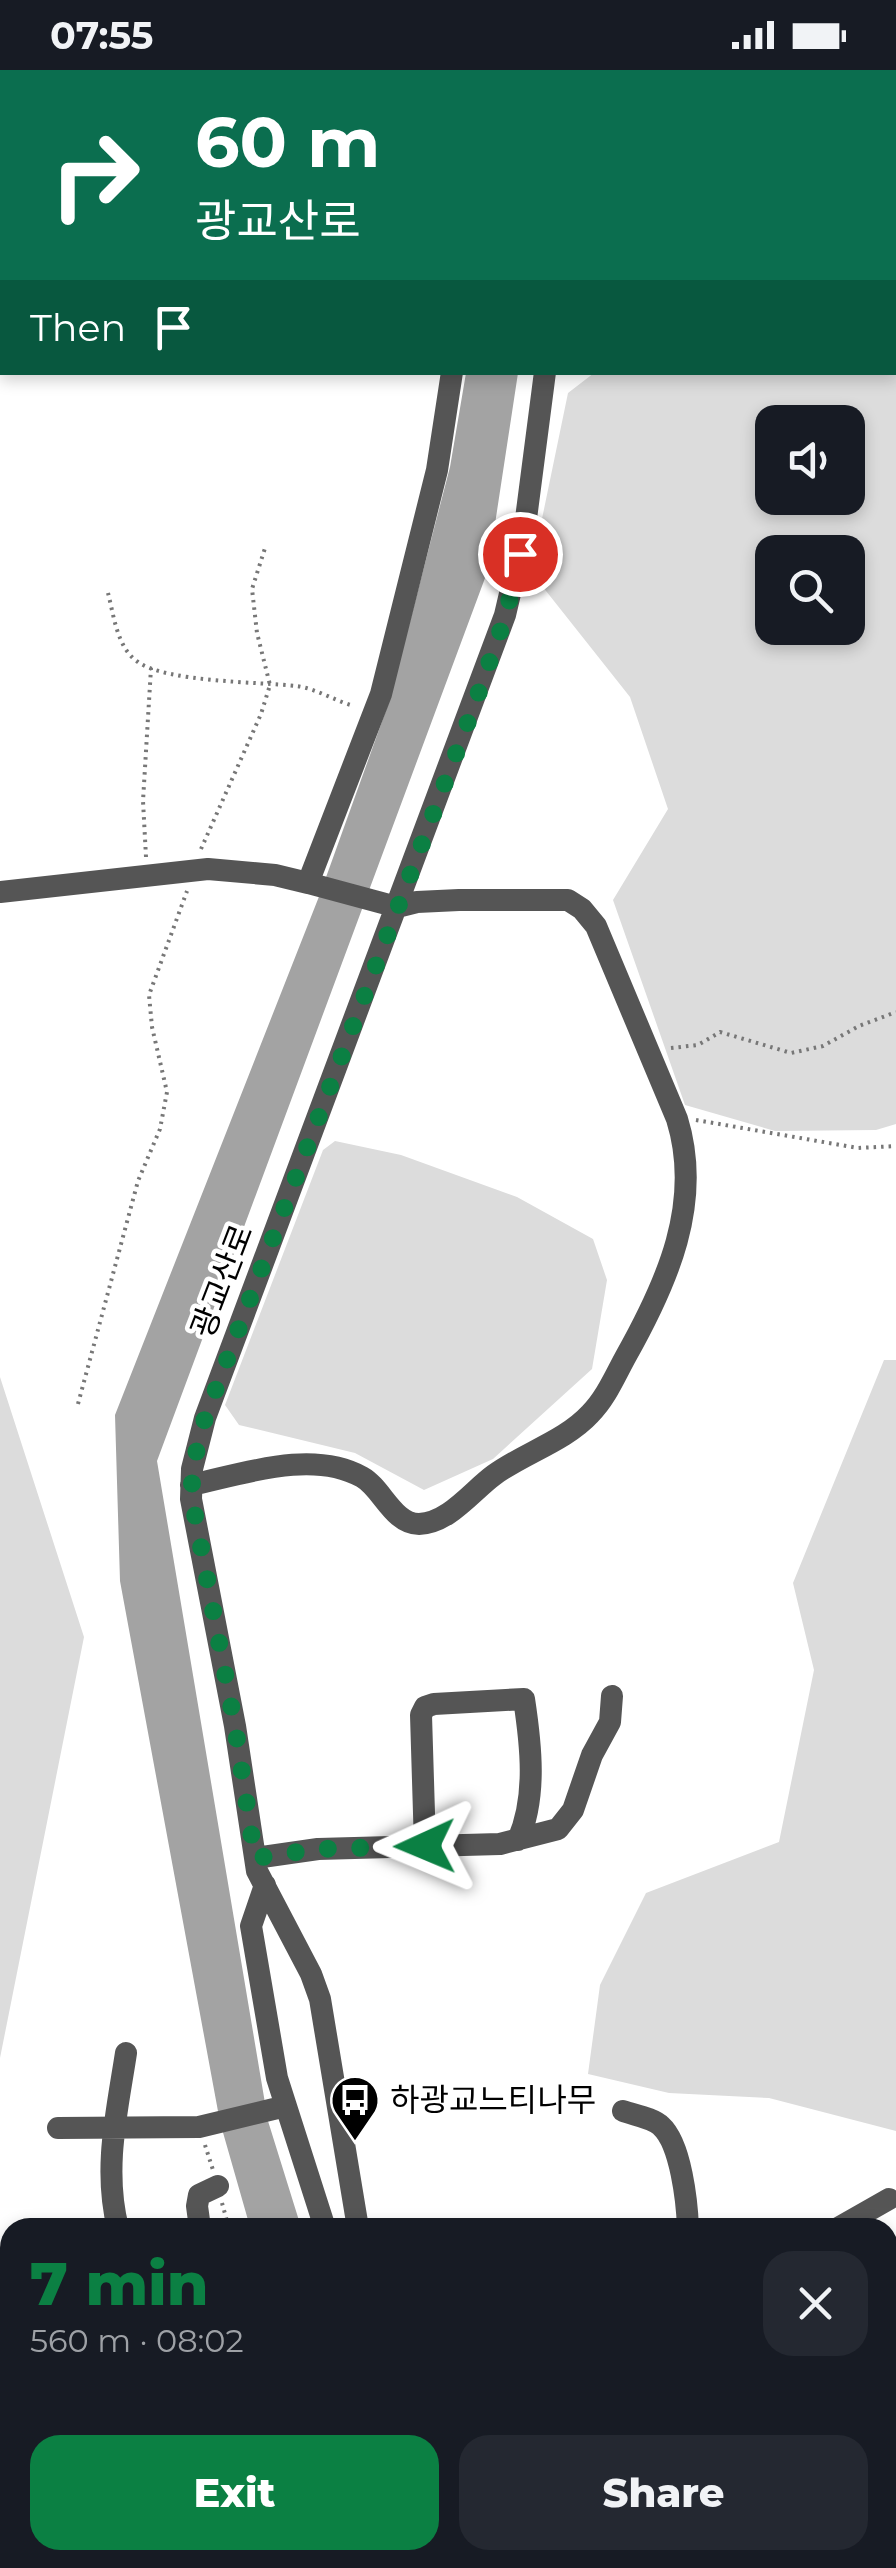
<!DOCTYPE html>
<meta charset="utf-8">
<style>
body{margin:0;font-family:Montserrat,"Noto Sans KR",sans-serif;background:#242831;color:#f1f3f6;height:100vh;display:flex;flex-direction:column;font-size:38px;white-space:nowrap}
*{box-sizing:border-box;margin:0}
p{font-size:32px;color:#9ea1a6}
.icon{flex:none;width:55px;height:55px;fill:none;stroke:currentColor;stroke-width:2;stroke-linecap:round;stroke-linejoin:round}
.map{position:relative;flex:1;overflow:hidden}
.sheet{position:absolute;left:0px;top:2148px;width:898px;height:352px;display:flex;flex-direction:column;background:#171b24;border-radius:30px 30px 0 0;box-shadow:0 5px 15px #0003}
.sheet>*{flex:none}
.top-card{position:absolute;left:0px;top:0px;width:898px;height:305px;box-shadow:0 5px 15px #0003;background:#0b6e4f;color:#fff;overflow:hidden}
.fabs{position:absolute;left:755px;top:335px;display:grid;gap:20px}
.fabs a{display:grid;place-items:center;width:110px;height:110px;border-radius:20px;background:#171b24;box-shadow:0 5px 15px #0003;font-size:50px}
.pin{position:absolute;display:grid;place-items:center;width:85px;height:85px;color:#fff;margin:-42px;border:5px solid #fff;border-radius:50%;box-shadow:0 2px 10px #0007}
.me{position:absolute;width:110px;margin:-55px;rotate:269deg;stroke-linejoin:round;filter:drop-shadow(0 0 8px #0008)}
.turn{display:flex;align-items:center;gap:35px;height:210px;padding:0 30px;font-size:45px}
.turn .icon{width:130px;height:130px;stroke-width:2.5}
.turn b{display:block;font-size:70px;line-height:85px}
.then{display:flex;align-items:center;height:95px;padding:0 30px;background:#0003;gap:20px;font-size:38px}
.round{display:grid;place-items:center;flex:none;width:105px;height:105px;border-radius:30px;background:#242831}
.head{display:flex;align-items:center;justify-content:space-between;height:170px;padding:0 30px}
h1{font-size:60px;font-weight:800;line-height:75px;color:#0b8043}
.button{display:flex;gap:20px;margin-top:auto;padding:20px 30px}
.button a{flex:1;height:115px;border-radius:30px;background:#0b8043;color:#fff;font-size:40px;font-weight:800;line-height:115px;text-align:center}
.button a+a{background:#242831;color:#f1f3f6}
.status{display:flex;justify-content:space-between;align-items:center;height:70px;padding:0 50px;background:#171b24;direction:ltr}
.status svg{height:28px;fill:currentColor}
.map>svg:first-child{display:block}
.green{fill:#dcdcdc;fill-rule:evenodd}
.water{fill:#a3a3a3}
.lines{fill:none;stroke-linecap:round;stroke-linejoin:round}
.path{stroke:#777;stroke-width:4;stroke-dasharray:2.5 5;stroke-linecap:butt}
.minor{stroke:#555;stroke-width:22}
.route{stroke:#0b8043;stroke-width:18;stroke-dasharray:0 32.4}
.labels{text-anchor:middle;stroke-width:9;stroke-linejoin:round;paint-order:stroke}
.street-label{font-size:32px;fill:#000;stroke:#fff}
.poi-label{font-size:32px;fill:#000;stroke:#fff;text-anchor:start}
</style>
<div class="status"><b>07:55</b><svg viewBox="0 0 49 12"><path d="M0 12V9h3v3zM5 12V6h3v6zM10 12V3h3v9zM15 12V0h3v12zM26 1h20v11H26zM47 4h2v5h-2z"/></svg></div>
<div class="map">
<svg width="896" height="2498" viewBox="0 0 896 2498">
<rect width="100%" height="100%" fill="#fff"/>
<path class="green" d="M 896,109 L 896,1054 L 876,1060 L 775,1061 L 685,1035 L 613,830 L 668,739 L 630,627 L 531,502 L 568,323 L 594,303 L 895,302 ZM 848,352 L 848,428 L 772,428 L 772,352 ZM 772,482 L 848,482 L 848,558 L 772,558 Z
M 335,1071 L 401,1085 L 517,1127 L 593,1169 L 607,1210 L 592,1299 L 493,1389 L 424,1420 L 355,1383 L 239,1355 L 225,1335 L 323,1080 Z
M 884,1290 L 896,1290 L 896,2061 L 769,2028 L 669,2023 L 588,2004 L 600,1915 L 646,1823 L 779,1772 L 814,1600 L 793,1513 Z
M 0,1307 L 84,1567 L 0,1988 Z"/>
<path class="water" d="M 466,303 L 518,303 L 488,500 L 157,1391 L 268,2051 L 301,2157 L 250,2157 L 220,2052 L 120,1511 L 115,1345 L 320,824 L 389,632 L 450,397 Z"/>
<g class="lines">
<path class="path" d="M 108,523 C 114,546 117,578 138,592 C 165,612 260,612 296,616 C 315,618 335,631 354,636
M 201,779 L 261,644 L 270,615 L 257,563 L 252,519 L 266,475
M 146,787 L 143,731 L 151,598
M 671,978 L 698,975 L 720,962 L 791,983 L 823,976 L 859,956 L 896,942
M 696,1050 L 858,1078 L 896,1076
M 78,1334 L 138,1111 L 160,1059 L 167,1022 L 152,957 L 149,925 L 187,821
M 205,2075 L 213,2100
M 222,2133 L 229,2158
M 156,2490 L 157,2498
M 332,2490 L 334,2498"/>
<path class="minor" d="M 492,2 L 492,0
M 589,2 L 590,0
M 0,822 L 208,799 L 275,805 L 308,813
M 191,1415 C 243,1404 312,1379 362,1407 C 382,1418 393,1454 419,1454 C 449,1453 472,1421 494,1405 C 524,1383 565,1371 590,1344 C 606,1328 615,1306 626,1286 C 667,1213 703,1133 677,1049 L 596,856 L 582,839 L 568,830 L 459,830 L 417,832 L 397,837 L 308,813 L 381,624 L 437,400 L 452,302
M 425,1776 L 421,1645 L 425,1637 L 434,1634 L 524,1629 C 531,1675 537,1727 518,1770
M 255,1788 L 318,1779 L 500,1774 L 558,1759 L 573,1740 L 592,1685 L 610,1652 L 612,1626
M 265,1815 L 251,1856 L 277,2008 L 325,2158
M 623,2041 C 634,2045 653,2048 661,2056 C 681,2074 687,2132 688,2158
M 58,2058 L 199,2057 L 286,2036
M 118,2158 C 103,2099 117,2042 126,1983
M 200,2158 L 197,2136 L 199,2125 L 218,2116
M 358,2158 L 320,1929 L 311,1904 L 257,1801 L 235,1656 L 191,1429 L 192,1399 L 205,1348 L 505,545 L 524,464 L 545,302
M 838,2158 L 889,2129
M 675,2490 L 683,2498"/>
</g>
<g class="lines">
<path class="route" d="M 425,1776 L 318,1779 L 255,1788 L 235,1656 L 192,1429 L 192,1399 L 205,1348 L 474,636 L 506,545 L 520,484"/>
</g>
<defs>
<g id="bus-pin" transform="scale(2.5)"><path d="M0 17L-7.5 6A9.5 9.5 0 1 1 7.5 6Z" fill="#000" stroke="#fff"/><path d="M-5-6H5V4H4V6H2V4H-2V6H-4V4H-5ZM-3.5-4V0h7V-4ZM-3.5 1.2v1.5H-2V1.2ZM2 1.2v1.5H3.5V1.2Z" fill="#fff"/></g>
</defs>
<g fill-rule="evenodd">
<use href="#bus-pin" x="355" y="2030"/>
</g>
<g class="labels">
<g class="street-label">
<text transform="translate(222 1211) rotate(-69)" y="11">광교산로</text>
</g>
<g class="poi-label">
<text x="390" y="2041">하광교느티나무</text>
</g>
</g>
</svg>
<div class="fabs">
<a><svg class="icon" aria-label="sound" viewBox="0 0 24 24"><path d="M4 9h4l5-4v14l-5-4H4zM17 9q2 3 0 6"/></svg></a>
<a><svg class="icon" aria-label="search" viewBox="0 0 24 24"><circle cx="10" cy="10" r="6"/><path d="M15 15l6 6"/></svg></a>
</div>
<div class="pin" style="left:520px;top:484px;background:#d93025"><svg class="icon" aria-label="arrive" viewBox="0 0 24 24"><path d="M6 21V4h12l-3 4 3 4H6"/></svg></div>
<svg class="me" style="left:425px;top:1776px" viewBox="-20 -20 40 40"><path d="M0-17L14 15 0 8-14 15z" fill="#0b8043" stroke="#fff" stroke-width="4"/></svg>
<div class="top-card">
<div class="turn"><svg class="icon" aria-label="right" viewBox="0 0 24 24"><path d="M7 20v-9h11M14 6l5 5-5 5"/></svg><div><b>60 m</b>광교산로</div></div>
<div class="then">Then<svg class="icon" aria-label="arrive" viewBox="0 0 24 24"><path d="M6 21V4h12l-3 4 3 4H6"/></svg></div>
</div>
<section class="sheet">
<div class="head"><div><h1>7 min</h1><p>560 m · 08:02</p></div><a class="round"><svg class="icon" aria-label="close" viewBox="0 0 24 24"><path d="M6 6l12 12M18 6L6 18"/></svg></a></div>
<div class="button"><a>Exit</a><a>Share</a></div>
</section>
</div>
